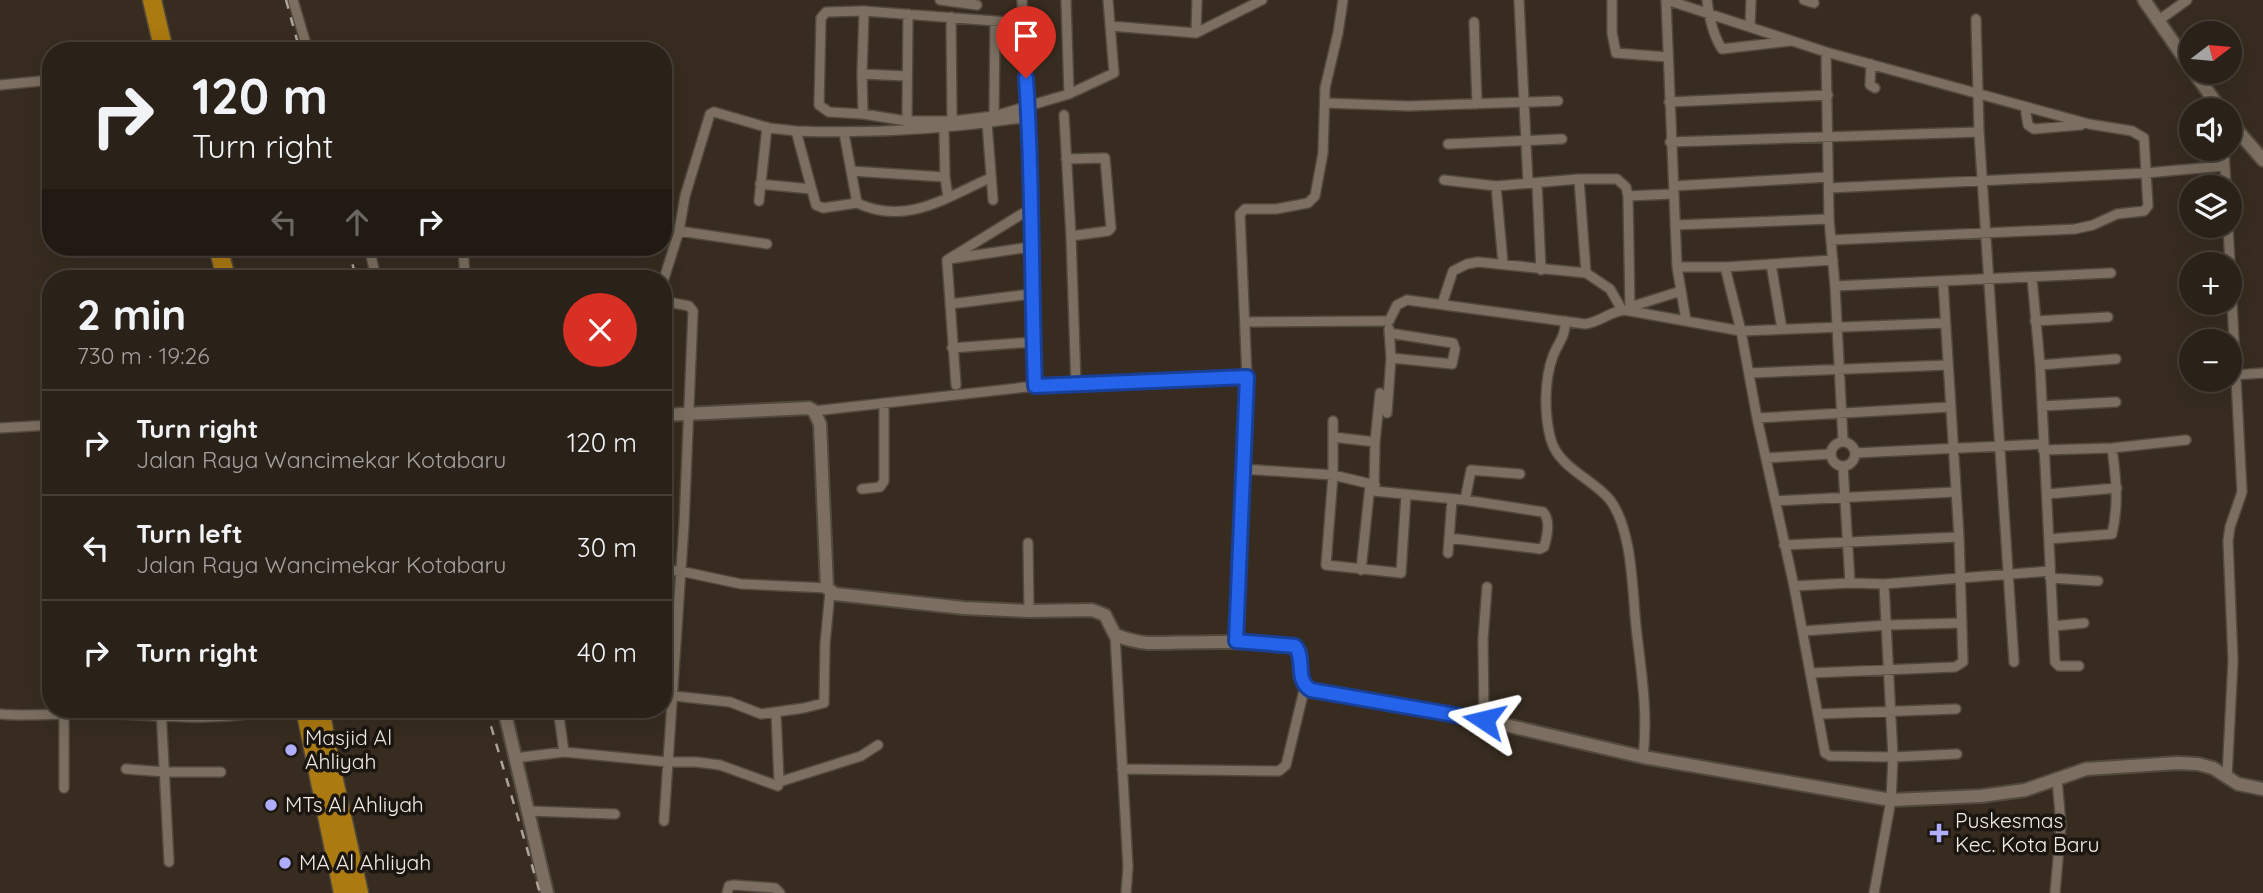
<!DOCTYPE html>
<meta charset="utf-8">
<style>
body{margin:0;font-family:Quicksand,sans-serif;background:#362e25;color:#f1f3f6;height:100vh;display:flex;flex-direction:column;font-size:26px;white-space:nowrap}
*{box-sizing:border-box;margin:0}
p{font-size:23px;color:#a5a3a2}
.icon{flex:none;width:38px;height:38px;fill:none;stroke:currentColor;stroke-width:2;stroke-linecap:round;stroke-linejoin:round}
.map{position:relative;flex:1;overflow:hidden}
.details{position:absolute;left:42px;top:270px;width:630px;height:448px;display:flex;flex-direction:column;background:#2a2118;border-radius:28px;box-shadow:0 7px 28px #0002,0 0 0 2px #463e37}
.details>*{flex:none}
.banner{position:absolute;left:42px;top:42px;width:630px;height:214px;border-radius:28px;box-shadow:0 7px 28px #0002,0 0 0 2px #463e37;background:#2a2118;color:#f1f3f6;overflow:hidden}
.needle{width:46px;rotate:74deg}
.tools{position:absolute;left:2179px;top:21px;display:grid;gap:14px}
.tools a{display:grid;place-items:center;width:63px;height:63px;border-radius:50%;background:#2a2118;box-shadow:0 7px 28px #0002,0 0 0 2px #463e37;font-size:35px}
.pin{position:absolute;display:grid;place-items:center;width:60px;height:60px;color:#fff;margin:-72px -30px;border-radius:50% 50% 50% 0;rotate:-45deg;box-shadow:0 0 7px #0007}
.pin .icon{rotate:45deg}
.me{position:absolute;width:77px;margin:-38px;rotate:280deg;stroke-linejoin:round;filter:drop-shadow(0 0 5px #0008)}
.turn{display:flex;align-items:center;gap:24px;height:147px;padding:0 35px;font-size:32px}
.turn .icon{width:91px;height:91px;stroke-width:2.5}
.turn b{display:block;font-size:49px;line-height:60px}
.lanes{display:flex;align-items:center;height:66px;padding:0 35px;background:#0003;justify-content:center;gap:35px;direction:ltr}
.lanes .off{opacity:.35}
.round{display:grid;place-items:center;flex:none;width:74px;height:74px;border-radius:37px;background:#362e25}
.summary{display:flex;align-items:center;justify-content:space-between;height:119px;padding:0 35px}
h1{font-size:42px;font-weight:700;line-height:52px}
ul{padding:0;list-style:none}
li{display:flex;align-items:center;gap:21px;height:105px;padding:0 35px;border-top:2px solid #463e37}
li div{flex:1}
li b{display:block;font-size:26px}
li em{font-style:normal}
.map>svg:first-child{display:block}
.lines{fill:none;stroke-linecap:round;stroke-linejoin:round}
.street-casing{stroke:#52493e;stroke-width:12}
.secondary-casing{stroke:#52493e;stroke-width:16}
.highway-casing{stroke:#52493e;stroke-width:21}
.street{stroke:#7c6f61;stroke-width:9}
.secondary{stroke:#7c6f61;stroke-width:12}
.highway{stroke:#ab7a10;stroke-width:18}
.rail{stroke:#ada399;stroke-width:2.5;stroke-dasharray:9 9;stroke-linecap:butt}
.route-casing{stroke:#184099;stroke-width:18}
.route{stroke:#2563eb;stroke-width:12}
.poi-dot{fill:#b0aefa;stroke:#1b1610;stroke-width:2.5}
.labels{text-anchor:middle;stroke-width:7;stroke-linejoin:round;paint-order:stroke}
.poi-label{font-size:21px;fill:#f4ece4;stroke:#1b1610;text-anchor:start}
</style>
<div class="map">
<svg width="2263" height="893" viewBox="0 0 2263 893">
<rect width="100%" height="100%" fill="#382c20"/>
<g class="lines">
<g class="street-casing">
<path id="street" d="M 293,0 L 308,51
M 940,0 L 977,5
M 1022,0 L 1031,188 L 1031,294 L 1035,386
M 1066,0 L 1069,94
M 1519,0 L 1528,183
M 1612,0 L 1612,33 L 1616,53 L 1667,57
M 1666,0 L 1677,267 L 1686,320
M 1667,0 L 1826,52 L 2089,124 L 2132,131 L 2144,138 L 2148,206 L 2144,211 L 2117,214 L 2093,225 L 2075,229 L 1831,240
M 1707,0 C 1709,17 1713,35 1722,49 L 1790,41
M 1804,0 L 1814,3
M 951,17 L 952,121
M 1976,19 L 1979,132 L 2014,662
M 2159,20 L 2187,0
M 1474,22 L 1477,104
M 1022,23 L 864,11 L 826,12 L 821,18 L 819,105 L 829,112 L 863,114 L 907,121 L 952,121 L 994,116 L 1069,94 L 1114,73 L 1108,0
M 1110,26 L 1196,33 L 1262,0
M 1750,27 L 1751,0
M 1196,33 L 1197,0
M 382,51 L 384,51
M 1826,52 L 1829,219 L 1835,286 L 1843,441
M 1871,64 L 1870,85 L 1875,88
M 862,74 L 906,76
M 0,85 L 51,80
M 1669,102 L 1828,95
M 1325,103 L 1409,106 L 1558,101
M 2025,107 L 2028,125 L 2034,129 L 2081,125
M 863,114 L 862,74 L 864,11
M 1064,115 L 1071,236 L 1076,385
M 994,116 L 995,21
M 907,121 L 908,14
M 987,123 L 993,200
M 944,128 L 945,177 L 948,197
M 844,133 L 857,203 C 906,226 945,198 990,178
M 1670,142 L 1979,132
M 1448,144 L 1562,139
M 2224,149 L 2226,187
M 1066,159 L 1105,158 L 1111,228 L 1108,231 L 1071,236
M 851,171 L 945,177
M 1579,179 L 1586,273
M 1444,180 L 1496,186 L 1579,179 L 1617,179 L 1626,187 L 1628,196 L 1630,311 L 1741,331 L 1945,323
M 1537,183 L 1541,270
M 760,184 L 811,189
M 1496,186 L 1503,263
M 1674,186 L 1828,177
M 1829,188 L 2146,173 L 2224,166
M 1628,196 L 1673,194
M 759,201 L 767,127
M 857,203 L 823,208 L 816,205 L 796,131 C 874,134 951,129 1028,117
M 1675,225 L 1829,219
M 679,231 L 767,244
M 369,247 L 376,278
M 463,247 L 465,278
M 949,259 L 1030,247
M 1771,264 L 1782,329
M 1677,267 L 1725,267 L 1833,260
M 1725,267 L 1741,331 L 1757,418 L 1794,586 L 1825,753 L 1830,756 L 1893,757 L 1957,754
M 2032,278 L 2040,365 L 2055,662 L 2059,666 L 2079,666
M 663,282 L 679,231 L 685,196 L 710,114 L 714,112 L 769,128 L 796,131
M 1835,286 L 2111,273
M 663,301 L 689,306 L 693,311 L 684,524 L 664,821
M 950,304 L 1031,294
M 1442,304 L 1453,271 L 1467,264 L 1478,262 L 1586,273 L 1610,289 L 1622,310
M 1630,307 L 1681,291
M 1565,321 C 1566,336 1558,343 1553,356 C 1544,380 1544,415 1551,440 C 1559,468 1593,479 1610,500 C 1634,532 1632,597 1637,635 C 1642,677 1648,715 1643,757
M 2035,321 L 2108,317
M 1245,322 L 1385,321 L 1389,321 L 1397,305 L 1407,300 L 1585,324 C 1602,322 1613,308 1630,311
M 1389,333 L 1453,343 L 1455,349 L 1452,364 L 1391,358
M 952,348 L 1033,342
M 2040,365 L 2116,359
M 1750,373 L 1948,365
M 2235,375 L 2263,373
M 956,385 L 947,260 L 1030,209
M 1380,393 L 1375,442 L 1374,491 L 1465,500 L 1543,512 C 1551,520 1547,537 1544,547 L 1540,549 L 1449,538
M 2042,406 L 2116,402
M 814,411 L 1035,386 L 1247,377 L 1240,214 L 1245,209 L 1276,209 L 1308,203 L 1315,196 L 1323,153 L 1325,88 L 1338,33 L 1343,0
M 1387,413 L 1391,358 L 1389,329
M 1757,418 L 1950,407
M 1333,421 L 1333,475 L 1326,565 L 1401,573 L 1406,495
M 0,428 L 51,425
M 1333,437 L 1375,442
M1831 454a12 12 0 1 1 24 0a12 12 0 1 1-24 0Z
M 2043,450 L 2112,448 L 2186,440
M 1855,453 L 2043,444
M 1766,458 L 1830,454
M 1843,466 L 1850,583
M 1243,469 L 1333,475 L 1375,485
M 862,489 L 880,487 L 884,481 L 884,404
M 2047,494 L 2117,488
M 1465,500 L 1471,470 L 1520,474
M 1775,501 L 1955,492
M 2049,539 L 2112,534 C 2119,504 2116,478 2112,448
M 1028,543 L 1029,611
M 1784,545 L 1959,537
M 1448,553 L 1452,499
M 663,570 L 680,571 L 741,584 L 827,588
M 1361,570 L 1370,485
M 2050,578 L 2098,581
M 1794,586 L 1850,583 L 1884,584 L 2050,571
M 2054,626 L 2084,623
M 1803,631 L 1887,625 L 1962,623
M 1115,635 L 1128,867 L 1126,893
M 1235,641 L 1247,377
M 1811,673 L 1955,667 L 1963,662 L 1959,537 L 1943,281
M 674,696 L 730,702 L 761,714 L 804,708 L 824,703 L 825,644 L 830,592
M 161,709 L 169,862
M 558,709 L 564,752
M 0,714 C 31,717 62,713 93,713 C 151,714 214,724 272,709
M 64,714 L 64,788
M 1818,714 L 1956,709
M 1484,720 L 1483,639 L 1487,587
M 515,758 L 564,752 L 668,762 L 696,762 L 720,765 L 778,786 L 779,782 L 776,713
M 126,769 L 165,772 L 221,772
M 1122,769 L 1279,771 L 1286,765 L 1305,686
M 2227,777 L 2233,661 L 2228,541 L 2230,527 L 2242,492 L 2228,226
M 779,782 L 861,756 L 878,745
M 528,811 L 615,814
M 727,893 L 729,886 L 734,885 L 775,888 L 780,893
M 1874,893 L 1891,800 L 1893,757 L 1884,584
M 2055,893 L 2061,825 L 2057,779"/>
</g>
<g class="secondary-casing">
<path id="secondary" d="M 2144,0 L 2191,68
M 2194,72 L 2221,110
M 2230,122 L 2263,160
M 663,415 L 809,408 L 814,411 L 820,424 L 827,588 L 835,594 L 964,608 L 1029,611 L 1092,610 L 1105,615 L 1115,635 C 1126,639 1136,642 1148,643 C 1173,644 1288,636 1300,652 C 1301,665 1298,682 1311,690 L 1484,720 L 1643,757 L 1891,800 L 1981,796 L 2025,790 L 2086,769 L 2177,763 L 2198,764 L 2213,768 L 2238,784 L 2263,789
M 504,709 L 547,893"/>
</g>
<g class="highway-casing">
<path id="highway" d="M 152,0 L 164,51
M 218,247 L 226,278
M 305,709 L 343,893
M 320,709 L 330,762 L 359,893"/>
</g>
<use href="#street" class="street"/>
<use href="#secondary" class="secondary"/>
<use href="#highway" class="highway"/>
<path class="rail" d="M 286,0 L 300,51
M 348,247 L 356,278
M 486,709 L 540,893"/>
</g>
<g class="lines">
<g class="route-casing">
<path id="route" d="M 1026,78 C 1033,180 1031,283 1035,386 L 1247,377 L 1236,641 L 1295,646 C 1306,659 1294,680 1311,690 L 1484,720"/>
</g>
<use href="#route" class="route"/>
</g>
<g class="poi-dot">
<circle cx="291" cy="750" r="7"/>
<circle cx="271" cy="805" r="7"/>
<path d="M1935.5 822.5h7v7h7v7h-7v7h-7v-7h-7v-7h7z"/>
<circle cx="285" cy="863" r="7"/>
</g>
<g class="labels">
<g class="poi-label">
<text x="305" y="745">Masjid Al<tspan x="305" dy="24">Ahliyah</tspan></text>
<text x="285" y="812">MTs Al Ahliyah</text>
<text x="1955" y="828">Puskesmas<tspan x="1955" dy="24">Kec. Kota Baru</tspan></text>
<text x="299" y="870">MA Al Ahliyah</text>
</g>
</g>
</svg>
<div class="tools">
<a><svg class="needle" viewBox="-14 -14 28 28"><path d="M0-13l5 13h-10z" fill="#e53935"/><path d="M0 13l5-13h-10z" fill="#a5a3a2"/></svg></a>
<a><svg class="icon" aria-label="sound" viewBox="0 0 24 24"><path d="M4 9h4l5-4v14l-5-4H4zM17 9q2 3 0 6"/></svg></a>
<a><svg class="icon" aria-label="layers" viewBox="0 0 24 24"><path d="M12 4l9 5-9 5-9-5zM3 14l9 5 9-5"/></svg></a>
<a>+</a>
<a>−</a>
</div>
<div class="pin" style="left:1026px;top:78px;background:#d93025"><svg class="icon" aria-label="arrive" viewBox="0 0 24 24"><path d="M6 21V4h12l-3 4 3 4H6"/></svg></div>
<svg class="me" style="left:1484px;top:720px" viewBox="-20 -20 40 40"><path d="M0-17L14 15 0 8-14 15z" fill="#2563eb" stroke="#fff" stroke-width="4"/></svg>
<div class="banner">
<div class="turn"><svg class="icon" aria-label="right" viewBox="0 0 24 24"><path d="M7 20v-9h11M14 6l5 5-5 5"/></svg><div><b>120 m</b>Turn right</div></div>
<div class="lanes"><svg class="icon off" aria-label="left" viewBox="0 0 24 24"><path d="M17 20v-9H6M10 6l-5 5 5 5"/></svg><svg class="icon off" aria-label="ahead" viewBox="0 0 24 24"><path d="M12 20V5M6 11l6-6 6 6"/></svg><svg class="icon" aria-label="right" viewBox="0 0 24 24"><path d="M7 20v-9h11M14 6l5 5-5 5"/></svg></div>
</div>
<section class="details">
<div class="summary"><div><h1>2 min</h1><p>730 m · 19:26</p></div><a class="round" style="background:#d93025;color:#fff"><svg class="icon" aria-label="close" viewBox="0 0 24 24"><path d="M6 6l12 12M18 6L6 18"/></svg></a></div>
<ul>
<li><svg class="icon" aria-label="right" viewBox="0 0 24 24"><path d="M7 20v-9h11M14 6l5 5-5 5"/></svg><div><b>Turn right</b><p>Jalan Raya Wancimekar Kotabaru</p></div><em>120 m</em></li>
<li><svg class="icon" aria-label="left" viewBox="0 0 24 24"><path d="M17 20v-9H6M10 6l-5 5 5 5"/></svg><div><b>Turn left</b><p>Jalan Raya Wancimekar Kotabaru</p></div><em>30 m</em></li>
<li><svg class="icon" aria-label="right" viewBox="0 0 24 24"><path d="M7 20v-9h11M14 6l5 5-5 5"/></svg><div><b>Turn right</b></div><em>40 m</em></li>
</ul>
</section>
</div>
